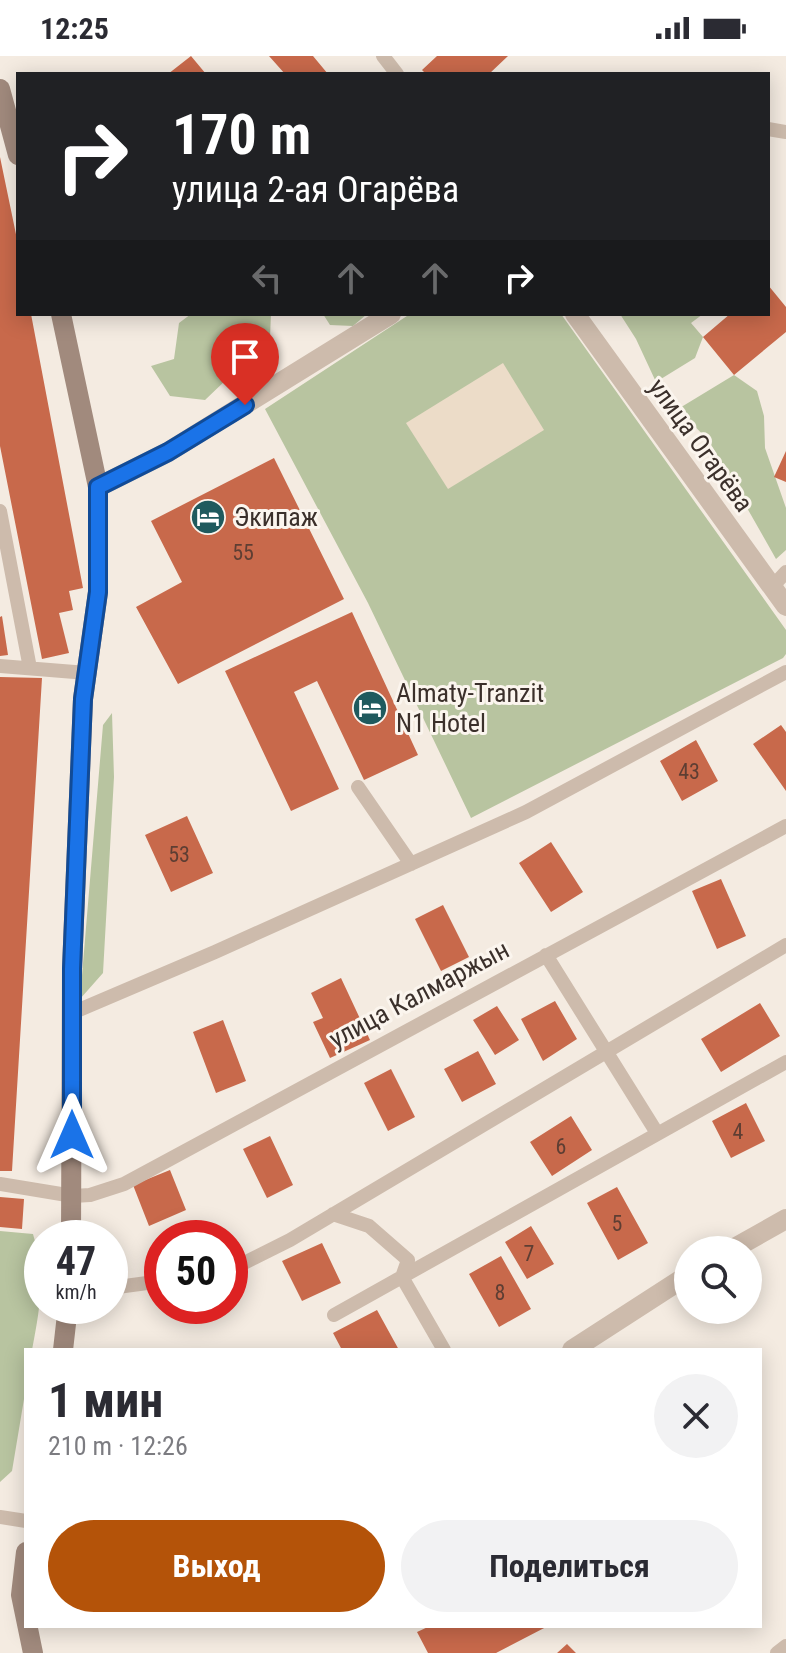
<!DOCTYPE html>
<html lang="ru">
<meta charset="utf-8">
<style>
body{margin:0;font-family:"Roboto Condensed",sans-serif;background:#f2f2f3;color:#2b2b33;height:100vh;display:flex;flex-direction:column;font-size:30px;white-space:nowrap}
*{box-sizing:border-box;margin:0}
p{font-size:26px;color:#7c7c81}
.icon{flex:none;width:44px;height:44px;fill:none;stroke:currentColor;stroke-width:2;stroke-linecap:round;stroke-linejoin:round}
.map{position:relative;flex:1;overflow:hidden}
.drawer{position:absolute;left:24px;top:1292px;width:738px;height:280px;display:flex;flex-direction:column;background:#fff;border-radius:0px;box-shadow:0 4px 20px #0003}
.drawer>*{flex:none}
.hud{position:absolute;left:16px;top:16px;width:754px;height:244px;border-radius:0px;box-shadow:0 4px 20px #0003;background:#202124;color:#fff;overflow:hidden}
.fabs{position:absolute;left:674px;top:1180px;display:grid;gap:16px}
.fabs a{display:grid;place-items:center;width:88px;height:88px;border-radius:50%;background:#fff;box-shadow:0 4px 20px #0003;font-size:40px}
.speed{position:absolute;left:24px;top:1164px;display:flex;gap:16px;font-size:40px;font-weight:700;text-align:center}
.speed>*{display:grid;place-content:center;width:104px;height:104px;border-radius:50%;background:#fff;box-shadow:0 4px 20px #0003;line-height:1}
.speed small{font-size:20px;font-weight:400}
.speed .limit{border:12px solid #d22;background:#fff;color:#111}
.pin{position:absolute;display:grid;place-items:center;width:68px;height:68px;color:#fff;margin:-82px -34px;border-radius:50% 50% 50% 0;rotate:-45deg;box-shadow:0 0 8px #0007}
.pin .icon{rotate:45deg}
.me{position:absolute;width:88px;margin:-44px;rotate:0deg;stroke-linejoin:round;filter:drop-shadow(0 0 6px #0008)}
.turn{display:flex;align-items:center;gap:28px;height:168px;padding:0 24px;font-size:36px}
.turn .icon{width:104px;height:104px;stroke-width:2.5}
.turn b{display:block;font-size:56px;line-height:68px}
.lanes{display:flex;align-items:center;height:76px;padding:0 24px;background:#0003;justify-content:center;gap:40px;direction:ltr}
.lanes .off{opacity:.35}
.round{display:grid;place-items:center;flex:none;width:84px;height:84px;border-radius:42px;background:#f2f2f3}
.headline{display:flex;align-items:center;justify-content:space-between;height:136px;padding:0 24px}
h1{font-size:48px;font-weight:700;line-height:60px}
.cta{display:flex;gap:16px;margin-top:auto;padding:16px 24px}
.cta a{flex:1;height:92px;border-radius:48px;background:#b45309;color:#fff;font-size:32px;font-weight:700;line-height:92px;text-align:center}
.cta a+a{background:#f2f2f3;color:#2b2b33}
.status{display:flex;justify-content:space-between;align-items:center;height:56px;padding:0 40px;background:#fff;direction:ltr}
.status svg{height:22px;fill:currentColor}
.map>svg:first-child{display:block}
.green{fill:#b8c4a0}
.plaza{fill:#ecdcc8}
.building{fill:#c8694b}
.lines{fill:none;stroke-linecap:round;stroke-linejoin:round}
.service{stroke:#cdbbac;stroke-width:14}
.minor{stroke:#cdbbac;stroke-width:20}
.secondary{stroke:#a18a7d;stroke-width:20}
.route-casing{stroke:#114b97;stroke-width:20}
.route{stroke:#1a73e8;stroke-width:14}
.labels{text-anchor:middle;stroke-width:6;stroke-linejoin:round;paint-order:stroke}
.number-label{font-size:22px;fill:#5e3e33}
.street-label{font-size:26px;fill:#3b302b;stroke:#fbf5ee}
.poi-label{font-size:26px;fill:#3b302b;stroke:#fbf5ee;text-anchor:start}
</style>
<div class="status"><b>12:25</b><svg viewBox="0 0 49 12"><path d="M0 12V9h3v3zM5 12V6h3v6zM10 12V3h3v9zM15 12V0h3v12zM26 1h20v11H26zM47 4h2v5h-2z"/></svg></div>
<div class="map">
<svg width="786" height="1597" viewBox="0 0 786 1597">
<rect width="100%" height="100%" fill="#f4ebe1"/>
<path class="green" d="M 191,258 L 271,258 L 270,281 L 259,329 L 227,323 L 205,344 L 170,340 L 151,310 L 174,303 L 179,267 Z
M 323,258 L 367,258 L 353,270 L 330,269 Z
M 410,258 L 561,258 L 786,574 L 786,598 L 783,602 L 471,762 L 368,547 L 265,353 Z
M 620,258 L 703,258 L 691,267 L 703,281 L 695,302 L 656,326 L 636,283 Z
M 734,319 L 757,335 L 764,360 L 765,392 L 786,452 L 786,494 L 776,503 L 709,385 L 678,353 Z
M 112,657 L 114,721 L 103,917 L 80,943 L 103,669 Z
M 0,1175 L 33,1178 C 46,1221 40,1251 32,1294 L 26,1294 L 26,1331 L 12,1415 L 0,1426 Z"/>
<path class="plaza" d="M 503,307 L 544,374 L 448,433 L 406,367 Z"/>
<path class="building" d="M 191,0 L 206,18 L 168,18 Z
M 269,0 L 313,0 L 328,18 L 285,18 Z
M 437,0 L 508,0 L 489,18 L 426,18 L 422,14 Z
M 0,101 L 18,188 L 18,258 L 31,258 L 83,532 L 69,535 L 73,554 L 59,557 L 69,597 L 42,603 L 0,390 Z
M 768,229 L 786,251 L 786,276 L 734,319 L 703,281 L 730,258 L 768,258 Z
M 786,395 L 786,426 L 774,421 Z
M 274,402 L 344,543 L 178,628 L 136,551 L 182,526 L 151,465 Z
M 352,556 L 418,699 L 364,724 L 317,625 L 294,636 L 339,733 L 291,755 L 225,615 Z
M 2,560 L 8,599 L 0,600 L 0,561 Z
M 0,621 L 42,622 L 12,1115 L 0,1115 Z
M 781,669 L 786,676 L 786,735 L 753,688 Z
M 696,684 L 718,725 L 682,745 L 660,705 Z
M 187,760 L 213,817 L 171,836 L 145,779 Z
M 551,786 L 583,836 L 551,856 L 519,807 Z
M 721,823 L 746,880 L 717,893 L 692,835 Z
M 443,849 L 469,901 L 441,915 L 415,863 Z
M 341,922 L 370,984 L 330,1002 L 313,966 L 323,962 L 311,937 Z
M 555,945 L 577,983 L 543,1005 L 521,963 Z
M 760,947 L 780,980 L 721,1016 L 701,983 Z
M 497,950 L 519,984 L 495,999 L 473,964 Z
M 223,964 L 246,1025 L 216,1037 L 193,976 Z
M 478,995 L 496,1028 L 462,1046 L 444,1013 Z
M 391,1013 L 415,1061 L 388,1075 L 364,1027 Z
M 746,1047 L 765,1085 L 731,1102 L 712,1065 Z
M 571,1060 L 592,1094 L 552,1120 L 530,1086 Z
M 270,1080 L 293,1129 L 267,1142 L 243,1093 Z
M 170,1114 L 186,1154 L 149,1170 L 133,1129 Z
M 617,1131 L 648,1187 L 618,1204 L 587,1147 Z
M 0,1141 L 24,1143 L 22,1173 L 0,1171 Z
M 531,1170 L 554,1208 L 527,1223 L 505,1186 Z
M 322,1187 L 341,1227 L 302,1245 L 282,1205 Z
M 501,1200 L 531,1253 L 499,1271 L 469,1218 Z
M 377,1254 L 399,1294 L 342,1294 L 333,1277 Z
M 430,1570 L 548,1570 L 496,1597 L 428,1597 L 417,1576 Z
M 567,1588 L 576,1597 L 557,1597 Z"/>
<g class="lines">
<path class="service" d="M 383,0 L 397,18
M 768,73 L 786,76
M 0,455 L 30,612
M 772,531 L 786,516
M 0,610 L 87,617
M 358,731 L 411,808
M 546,899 L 657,1077
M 72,957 L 215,896 L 526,756 L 786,616
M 0,1128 L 73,1140 L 90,1139 L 124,1128 L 786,770
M 333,1158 L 369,1170 L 408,1204 L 402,1221 L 444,1294
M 230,1214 L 290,1184 L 786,889
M 110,1232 L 162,1225
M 334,1259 L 786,1006
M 0,1461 L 26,1465
M 777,1597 L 786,1590"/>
<path class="minor" d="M 575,258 L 786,550
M 98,431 L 168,396 L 391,258
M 731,1194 L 786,1163
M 572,1294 L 688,1219"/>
<path class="secondary" d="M 0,33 L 18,99
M 61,258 L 98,431 L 98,536 L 83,643 L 72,913 L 71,1182
M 63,1294 L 68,1250
M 26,1496 L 21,1539 L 33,1597"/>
</g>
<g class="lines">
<g class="route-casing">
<path id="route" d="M 72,1079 L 72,913 L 83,643 L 98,536 L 98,431 L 168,396 L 245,349"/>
</g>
<use href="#route" class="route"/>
</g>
<defs>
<g id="hotel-disc" transform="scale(1.8)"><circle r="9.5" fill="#1f5a5e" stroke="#fbf5ee"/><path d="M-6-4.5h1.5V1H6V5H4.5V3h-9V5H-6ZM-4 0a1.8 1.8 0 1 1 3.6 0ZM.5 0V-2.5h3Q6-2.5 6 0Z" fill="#fff"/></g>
</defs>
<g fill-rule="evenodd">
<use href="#hotel-disc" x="208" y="461"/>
<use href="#hotel-disc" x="370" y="652"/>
</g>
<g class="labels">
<g class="number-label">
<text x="243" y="504">55</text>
<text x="689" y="723">43</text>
<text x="179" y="806">53</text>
<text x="738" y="1083">4</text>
<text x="561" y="1098">6</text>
<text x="617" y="1175">5</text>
<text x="529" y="1205">7</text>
<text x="500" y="1244">8</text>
</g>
<g class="street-label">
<text transform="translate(701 389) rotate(54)" y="9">улица Огарёва</text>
<text transform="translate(419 938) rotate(-28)" y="9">улица Калмаржын</text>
</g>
<g class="poi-label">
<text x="234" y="470">Экипаж</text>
<text x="396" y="646">Almaty-Tranzit<tspan x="396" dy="30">N1 Hotel</tspan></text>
</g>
</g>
</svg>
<div class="fabs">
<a><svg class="icon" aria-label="search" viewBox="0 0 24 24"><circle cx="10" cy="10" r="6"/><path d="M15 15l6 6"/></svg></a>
</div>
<div class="speed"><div>47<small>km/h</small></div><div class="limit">50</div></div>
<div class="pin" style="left:245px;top:349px;background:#d93025"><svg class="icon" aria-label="arrive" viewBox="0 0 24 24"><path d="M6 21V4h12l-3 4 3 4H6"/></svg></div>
<svg class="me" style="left:72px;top:1079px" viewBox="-20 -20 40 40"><path d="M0-17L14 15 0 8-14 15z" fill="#1a73e8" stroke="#fff" stroke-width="4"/></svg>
<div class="hud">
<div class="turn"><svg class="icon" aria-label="right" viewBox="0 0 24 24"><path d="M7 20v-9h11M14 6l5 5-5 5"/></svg><div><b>170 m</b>улица 2-ая Огарёва</div></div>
<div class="lanes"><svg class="icon off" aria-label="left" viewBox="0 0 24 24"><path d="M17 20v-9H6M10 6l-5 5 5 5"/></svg><svg class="icon off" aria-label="ahead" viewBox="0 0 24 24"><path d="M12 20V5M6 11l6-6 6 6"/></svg><svg class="icon off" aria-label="ahead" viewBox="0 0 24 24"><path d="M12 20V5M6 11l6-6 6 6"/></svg><svg class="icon" aria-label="right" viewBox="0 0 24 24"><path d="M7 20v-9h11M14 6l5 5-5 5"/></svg></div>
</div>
<section class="drawer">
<div class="headline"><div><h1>1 мин</h1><p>210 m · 12:26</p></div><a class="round"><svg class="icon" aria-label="close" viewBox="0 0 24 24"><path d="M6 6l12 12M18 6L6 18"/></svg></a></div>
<div class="cta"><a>Выход</a><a>Поделиться</a></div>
</section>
</div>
